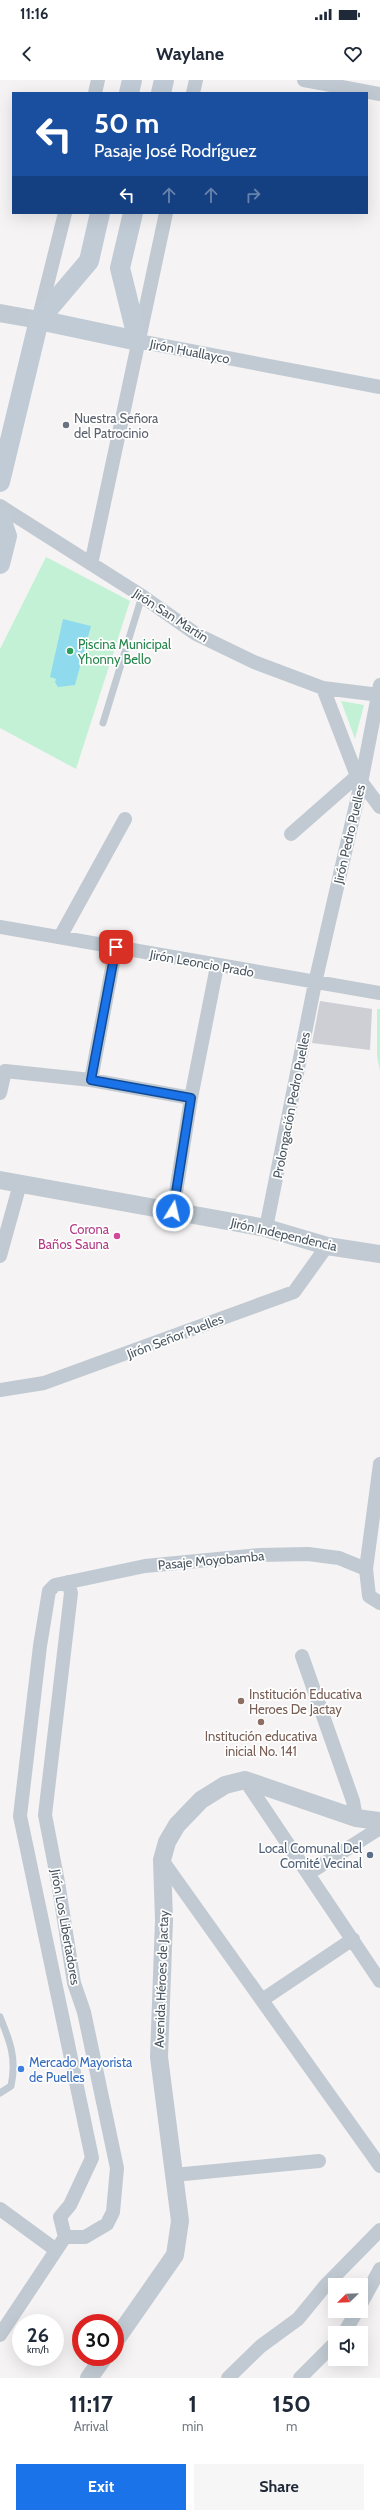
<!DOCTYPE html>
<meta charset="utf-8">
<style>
body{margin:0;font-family:Cabin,sans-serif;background:#f6f6f7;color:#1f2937;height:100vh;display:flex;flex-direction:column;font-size:15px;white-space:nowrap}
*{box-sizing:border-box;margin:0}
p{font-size:13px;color:#747a83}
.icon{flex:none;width:22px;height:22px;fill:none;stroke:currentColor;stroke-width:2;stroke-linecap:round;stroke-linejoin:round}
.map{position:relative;height:2298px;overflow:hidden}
.side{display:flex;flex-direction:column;background:#fff;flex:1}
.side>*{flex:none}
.guide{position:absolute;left:12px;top:12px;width:356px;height:122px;border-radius:0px;box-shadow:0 4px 16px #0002;background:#1a4fa0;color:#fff;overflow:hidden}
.needle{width:26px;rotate:247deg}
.tools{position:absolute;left:328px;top:2198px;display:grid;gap:8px}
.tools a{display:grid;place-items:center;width:40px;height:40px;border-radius:0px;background:#fff;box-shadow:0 4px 16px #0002;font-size:20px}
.speed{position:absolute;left:12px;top:2234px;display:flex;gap:8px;font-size:20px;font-weight:700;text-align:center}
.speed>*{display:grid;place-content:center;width:52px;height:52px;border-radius:50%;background:#fff;box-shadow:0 4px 16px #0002;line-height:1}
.speed small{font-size:10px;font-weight:400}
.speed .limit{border:6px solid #d22;background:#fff;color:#111}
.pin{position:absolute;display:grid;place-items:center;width:34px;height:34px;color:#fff;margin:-17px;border-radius:8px;box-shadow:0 2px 6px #0006}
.me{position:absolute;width:44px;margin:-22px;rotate:9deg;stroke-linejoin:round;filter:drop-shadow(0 0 3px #0008)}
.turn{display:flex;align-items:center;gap:14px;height:84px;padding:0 16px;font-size:18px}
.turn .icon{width:52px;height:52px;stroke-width:2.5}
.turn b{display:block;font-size:28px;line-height:34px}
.lanes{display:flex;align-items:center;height:38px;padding:0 16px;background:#0003;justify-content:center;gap:20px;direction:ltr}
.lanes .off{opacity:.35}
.eta{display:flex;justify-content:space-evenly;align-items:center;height:68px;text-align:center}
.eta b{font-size:24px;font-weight:700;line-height:28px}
.button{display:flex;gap:8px;margin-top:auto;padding:8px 16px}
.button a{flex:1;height:46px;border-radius:0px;background:#1a73e8;color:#fff;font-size:16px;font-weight:700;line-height:46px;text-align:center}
.button a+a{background:#f6f6f7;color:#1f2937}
.status{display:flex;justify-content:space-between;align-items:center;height:28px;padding:0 20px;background:#fff;direction:ltr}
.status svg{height:11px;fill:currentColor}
header{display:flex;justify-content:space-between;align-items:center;height:52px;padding:0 16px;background:#fff;font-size:18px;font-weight:700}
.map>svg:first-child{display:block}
.green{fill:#c3f1d5}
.water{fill:#90daee}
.building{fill:#cdcfd5}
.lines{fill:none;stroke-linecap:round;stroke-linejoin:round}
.service{stroke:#c1cad2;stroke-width:7}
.minor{stroke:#c1cad2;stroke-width:14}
.tertiary{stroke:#c1cad2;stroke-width:18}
.secondary{stroke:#c1cbd6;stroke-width:20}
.route-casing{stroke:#114b97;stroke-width:10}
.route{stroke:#1a73e8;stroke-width:7}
.worship-dot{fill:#6b7280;stroke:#fff;stroke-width:1.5}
.leisure-dot{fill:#2e9e5b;stroke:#fff;stroke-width:1.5}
.hotel-dot{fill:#d1479c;stroke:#fff;stroke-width:1.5}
.education-dot{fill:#8d6e63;stroke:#fff;stroke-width:1.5}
.service-dot{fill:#5c6f8a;stroke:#fff;stroke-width:1.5}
.shop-dot{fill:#3f7fe0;stroke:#fff;stroke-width:1.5}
.labels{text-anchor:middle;stroke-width:3.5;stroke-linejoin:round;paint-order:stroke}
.street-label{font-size:13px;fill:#4a5661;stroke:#fff}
.worship-label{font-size:13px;fill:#5b616d;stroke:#fff;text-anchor:start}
.leisure-label{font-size:13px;fill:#27864d;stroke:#fff;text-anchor:start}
.hotel-label{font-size:13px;fill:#b23c85;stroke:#fff;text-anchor:end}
.education-label{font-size:13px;fill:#785e54;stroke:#fff;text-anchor:start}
.service-label{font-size:13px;fill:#4e5e75;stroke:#fff;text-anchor:end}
.shop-label{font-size:13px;fill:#366cbe;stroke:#fff;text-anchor:start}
</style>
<div class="status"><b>11:16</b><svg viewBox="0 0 49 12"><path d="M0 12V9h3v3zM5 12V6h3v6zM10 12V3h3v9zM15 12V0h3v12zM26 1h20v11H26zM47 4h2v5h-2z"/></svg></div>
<header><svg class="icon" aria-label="back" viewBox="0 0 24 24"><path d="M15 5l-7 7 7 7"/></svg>Waylane<svg class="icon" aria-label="heart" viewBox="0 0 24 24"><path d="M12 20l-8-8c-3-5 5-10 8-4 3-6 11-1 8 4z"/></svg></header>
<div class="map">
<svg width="380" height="2298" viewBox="0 0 380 2298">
<rect width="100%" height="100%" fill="#f5f3f3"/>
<path class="green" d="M 46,477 L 130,521 L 76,689 L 0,648 L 0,569 Z
M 341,621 L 364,625 L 355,659 Z
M 377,929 L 380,929 L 380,991 L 377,976 Z"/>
<path class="water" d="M 63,539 L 91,546 L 75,605 L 58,607 L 55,602 L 56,599 L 50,597 Z"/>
<path class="building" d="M 320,921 L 372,929 L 370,970 L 312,963 Z"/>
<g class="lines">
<path class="service" d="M 103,643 L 142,516
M 0,1937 C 10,1961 17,1979 11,2006 L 0,2013"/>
<path class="minor" d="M 304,0 L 380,14
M 95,13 L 98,0
M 193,13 L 196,0
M 39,237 L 65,133
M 138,261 L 380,307
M 0,426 L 142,516 L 196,554 L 254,582 L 323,608 L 380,615
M 91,484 L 166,133
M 323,608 L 357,696 L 380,727
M 291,754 L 357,696
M 0,847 L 380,913
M 60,857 L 125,739
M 91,1000 L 116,867
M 0,1013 L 5,991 L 91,1000 L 191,1018
M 173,1131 L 191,1018 L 217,886
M 266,1148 L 315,903 L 361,703 L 380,605
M 0,1176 L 20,1104
M 0,1310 L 44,1303 L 294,1212 L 327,1166
M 380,1384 L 366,1489 L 369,1516 L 380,1523
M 302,1576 L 353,1721 L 356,1738
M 245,1700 L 380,1901
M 162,1780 L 380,2086
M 309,1793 L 380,1748
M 262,1920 L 353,1859
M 174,2095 L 319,2081
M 0,2129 L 56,2170
M 65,2157 L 60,2137 L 70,2125 L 92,2078 L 20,1736 L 40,1566 L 49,1511 L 55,1505 L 145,1486 L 260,1475 L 308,1474 L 339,1478 L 366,1489
M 65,2157 L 85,2157 L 107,2144 L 113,2132 L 117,2088 L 84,1932 L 74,1903 L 58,1802 L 45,1735 L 71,1513 L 68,1502
M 361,2224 L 380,2189
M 344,2253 L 357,2231
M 0,2255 L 65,2157
M 228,2298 L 261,2266 L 298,2239 L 325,2206 L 380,2150
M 300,2298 L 335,2263"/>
<path class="tertiary" d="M 0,233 L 39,240
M 0,1100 L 266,1148 L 327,1166 L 380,1174
M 115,2261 L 175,2175 L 180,2141 L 159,1977 L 164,1840 L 162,1780 L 167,1762 L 177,1745 L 201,1720 L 225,1705 L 245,1700 L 356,1738 L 380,1741
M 89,2298 L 104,2277"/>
<path class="secondary" d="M 129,13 L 132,0
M 161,13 L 164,0
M 39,240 L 138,261 L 120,188 L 133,133
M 0,402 L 39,240 L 89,181 L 100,133
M 0,436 L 7,456 L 0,484"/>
</g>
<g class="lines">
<g class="route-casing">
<path id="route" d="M 116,867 L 91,1000 L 191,1018 L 173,1131"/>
</g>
<use href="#route" class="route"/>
</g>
<circle class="worship-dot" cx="66" cy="345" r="4"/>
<circle class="leisure-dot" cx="70" cy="571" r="4"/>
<circle class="hotel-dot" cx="117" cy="1156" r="4"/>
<g class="education-dot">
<circle cx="241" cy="1621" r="4"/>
<circle cx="261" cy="1642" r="4"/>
</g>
<circle class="service-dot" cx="370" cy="1775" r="4"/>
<circle class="shop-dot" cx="21" cy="1989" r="4"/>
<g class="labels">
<g class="street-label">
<text transform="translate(190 271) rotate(11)" y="5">Jirón Huallayco</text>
<text transform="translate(171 535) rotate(33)" y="5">Jirón San Martín</text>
<text transform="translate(349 754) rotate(-77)" y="5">Jirón Pedro Puelles</text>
<text transform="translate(202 883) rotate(10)" y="5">Jirón Leoncio Prado</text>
<text transform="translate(291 1025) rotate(-79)" y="5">Prolongación Pedro Puelles</text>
<text transform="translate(284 1154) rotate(13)" y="5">Jirón Independencia</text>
<text transform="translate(175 1256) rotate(-21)" y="5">Jirón Señor Puelles</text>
<text transform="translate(211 1480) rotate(-5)" y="5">Pasaje Moyobamba</text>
<text transform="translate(66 1847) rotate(80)" y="5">Jirón Los Libertadores</text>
<text transform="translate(161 1899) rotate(-88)" y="5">Avenida Héroes de Jactay</text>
</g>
<g class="worship-label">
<text x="74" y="343">Nuestra Señora<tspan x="74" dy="15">del Patrocinio</tspan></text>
</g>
<g class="leisure-label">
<text x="78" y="569">Piscina Municipal<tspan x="78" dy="15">Yhonny Bello</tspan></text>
</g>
<g class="hotel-label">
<text x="109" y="1154">Corona<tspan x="109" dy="15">Baños Sauna</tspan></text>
</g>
<g class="education-label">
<text x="249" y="1619">Institución Educativa<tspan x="249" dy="15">Heroes De Jactay</tspan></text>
<text x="261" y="1661" text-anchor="middle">Institución educativa<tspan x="261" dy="15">inicial No. 141</tspan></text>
</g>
<g class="service-label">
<text x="362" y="1773">Local Comunal Del<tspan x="362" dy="15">Comité Vecinal</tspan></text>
</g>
<g class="shop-label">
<text x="29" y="1987">Mercado Mayorista<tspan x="29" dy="15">de Puelles</tspan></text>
</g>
</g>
</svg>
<div class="tools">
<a><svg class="needle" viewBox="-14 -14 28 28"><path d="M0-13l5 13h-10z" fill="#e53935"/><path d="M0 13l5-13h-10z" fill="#747a83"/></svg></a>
<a><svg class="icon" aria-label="sound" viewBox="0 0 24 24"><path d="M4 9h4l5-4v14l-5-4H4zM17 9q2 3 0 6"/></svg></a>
</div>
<div class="speed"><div>26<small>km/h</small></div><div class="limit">30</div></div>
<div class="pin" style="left:116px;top:867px;background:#d93025"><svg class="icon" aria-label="arrive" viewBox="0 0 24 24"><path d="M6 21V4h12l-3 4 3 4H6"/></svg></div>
<svg class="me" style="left:173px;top:1131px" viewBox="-20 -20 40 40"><circle r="17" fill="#1a73e8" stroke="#fff" stroke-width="3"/><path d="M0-11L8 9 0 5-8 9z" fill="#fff"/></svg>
<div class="guide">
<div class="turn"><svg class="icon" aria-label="left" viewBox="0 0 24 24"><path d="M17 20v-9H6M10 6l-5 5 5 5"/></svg><div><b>50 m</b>Pasaje José Rodríguez</div></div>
<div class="lanes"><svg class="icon" aria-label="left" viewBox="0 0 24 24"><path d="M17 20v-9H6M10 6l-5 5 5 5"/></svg><svg class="icon off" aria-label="ahead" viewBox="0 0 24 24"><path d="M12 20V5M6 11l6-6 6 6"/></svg><svg class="icon off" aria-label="ahead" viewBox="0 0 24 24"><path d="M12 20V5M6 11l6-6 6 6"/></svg><svg class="icon off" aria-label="right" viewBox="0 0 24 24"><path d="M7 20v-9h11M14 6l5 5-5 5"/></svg></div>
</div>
</div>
<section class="side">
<div class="eta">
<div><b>11:17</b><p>Arrival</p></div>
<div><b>1</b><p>min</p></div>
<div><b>150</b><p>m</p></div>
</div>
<div class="button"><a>Exit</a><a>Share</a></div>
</section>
